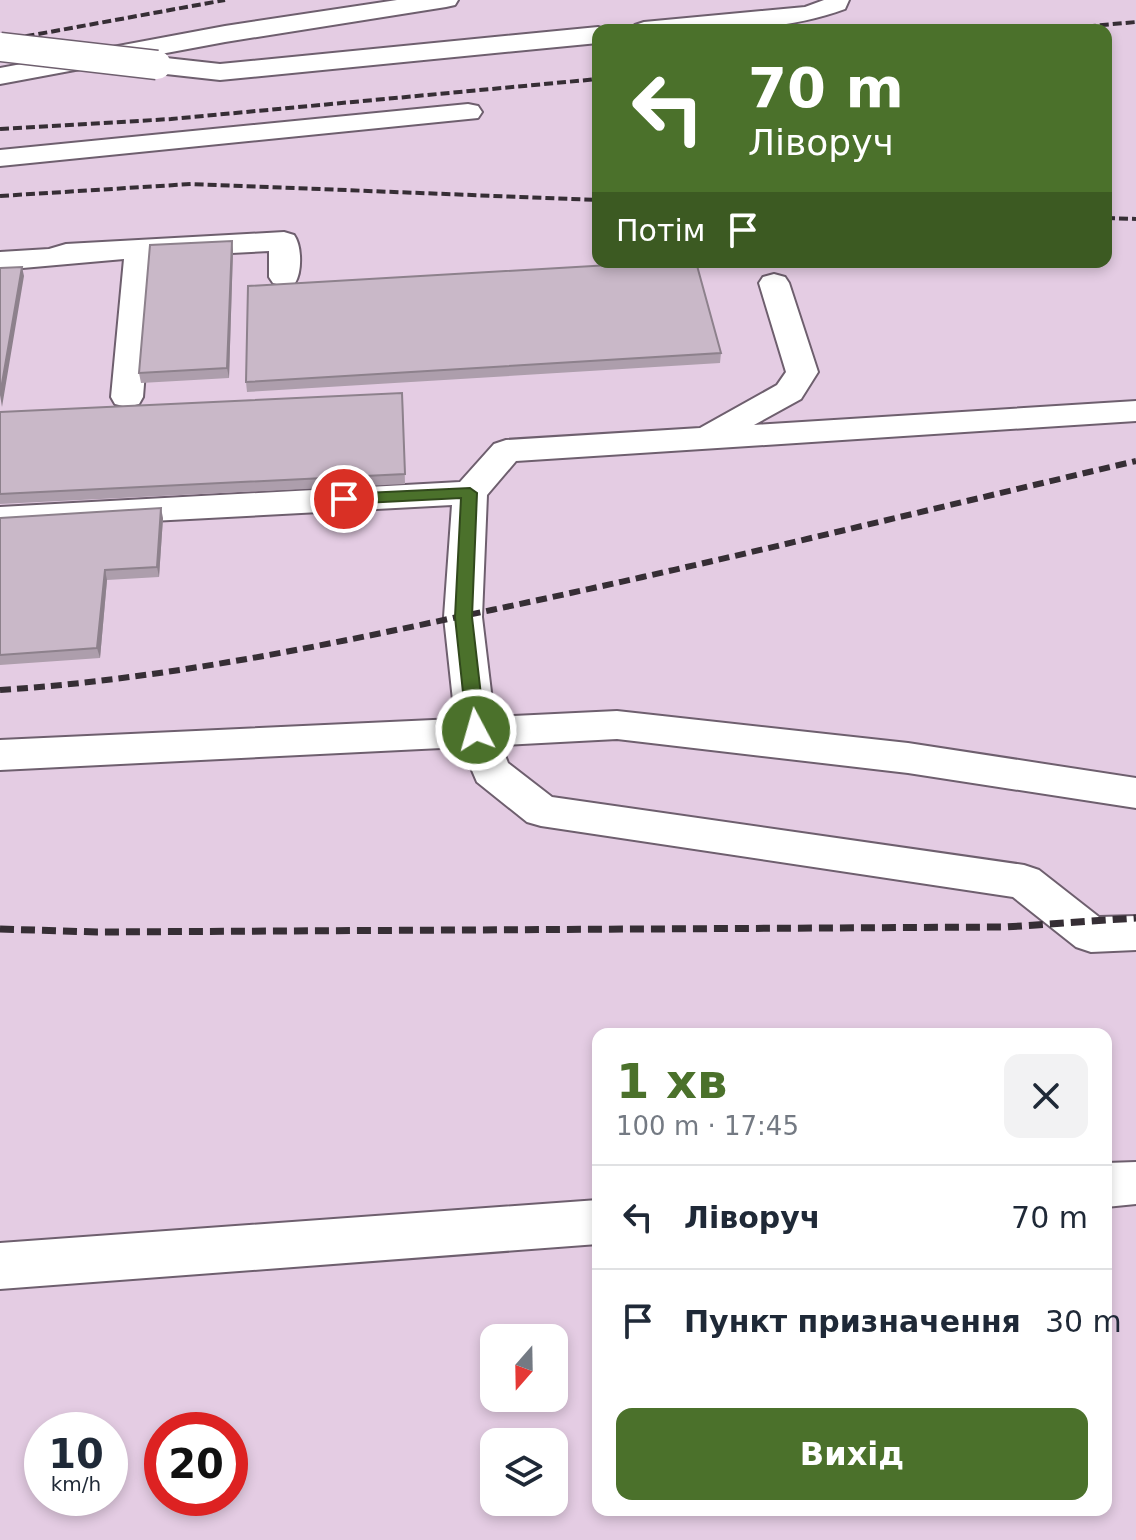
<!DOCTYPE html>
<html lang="uk">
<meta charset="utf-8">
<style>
body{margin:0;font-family:"DejaVu Sans",sans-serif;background:#f2f2f3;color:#1f2937;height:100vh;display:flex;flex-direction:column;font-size:30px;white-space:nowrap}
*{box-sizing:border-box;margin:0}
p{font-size:26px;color:#747a83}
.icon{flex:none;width:44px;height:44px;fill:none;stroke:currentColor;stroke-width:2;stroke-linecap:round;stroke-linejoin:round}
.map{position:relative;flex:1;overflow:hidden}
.side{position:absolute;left:592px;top:1028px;width:520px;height:488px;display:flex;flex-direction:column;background:#fff;border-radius:16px;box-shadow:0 4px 12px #0003}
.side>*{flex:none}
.banner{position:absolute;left:592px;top:24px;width:520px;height:244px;border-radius:16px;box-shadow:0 4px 12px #0003;background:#4b712b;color:#fff;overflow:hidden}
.needle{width:52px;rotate:200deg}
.buttons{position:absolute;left:480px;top:1324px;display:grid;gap:16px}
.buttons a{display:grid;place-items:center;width:88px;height:88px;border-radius:16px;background:#fff;box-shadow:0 4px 12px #0003;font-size:40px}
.speed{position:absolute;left:24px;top:1412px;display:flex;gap:16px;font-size:40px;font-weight:700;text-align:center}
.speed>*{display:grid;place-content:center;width:104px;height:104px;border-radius:50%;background:#fff;box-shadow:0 4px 12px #0003;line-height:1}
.speed small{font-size:20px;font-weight:400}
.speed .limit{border:12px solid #d22;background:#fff;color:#111}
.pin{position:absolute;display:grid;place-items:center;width:68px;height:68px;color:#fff;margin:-34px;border:4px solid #fff;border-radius:50%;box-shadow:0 2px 8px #0007}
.me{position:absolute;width:88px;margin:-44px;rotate:354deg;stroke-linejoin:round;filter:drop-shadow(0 0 6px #0008)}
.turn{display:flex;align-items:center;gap:28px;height:168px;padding:0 24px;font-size:36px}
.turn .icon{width:104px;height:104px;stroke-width:2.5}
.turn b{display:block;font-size:56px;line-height:68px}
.then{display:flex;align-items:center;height:76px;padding:0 24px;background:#0003;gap:16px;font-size:30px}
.round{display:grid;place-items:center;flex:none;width:84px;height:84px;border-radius:16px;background:#f2f2f3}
.head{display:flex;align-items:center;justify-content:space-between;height:136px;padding:0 24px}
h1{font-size:48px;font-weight:700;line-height:60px;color:#4b712b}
.primary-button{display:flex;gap:16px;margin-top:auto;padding:16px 24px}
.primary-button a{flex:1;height:92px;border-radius:16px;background:#4b712b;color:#fff;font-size:32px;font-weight:700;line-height:92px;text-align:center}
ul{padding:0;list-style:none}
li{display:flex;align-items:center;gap:24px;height:104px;padding:0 24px;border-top:2px solid #e0e1e3}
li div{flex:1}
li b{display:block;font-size:30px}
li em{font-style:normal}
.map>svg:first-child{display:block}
.built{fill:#e4cce3;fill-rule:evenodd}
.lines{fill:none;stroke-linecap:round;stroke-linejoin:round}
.minor-casing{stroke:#6e5f6e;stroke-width:4}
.minor{fill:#fff;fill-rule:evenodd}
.rail-far2{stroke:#362e35;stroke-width:4;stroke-dasharray:9 4;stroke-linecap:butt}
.rail-far1{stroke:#362e35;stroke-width:6;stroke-dasharray:11 6;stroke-linecap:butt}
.rail{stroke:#362e35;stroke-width:7;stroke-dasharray:14 7;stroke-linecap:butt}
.minor-bridge-casing{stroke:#6e5f6e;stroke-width:31;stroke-linecap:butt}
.minor-bridge{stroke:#fff;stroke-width:28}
.wall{fill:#ad9eac}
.shaded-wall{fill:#8d818c}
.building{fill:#c9b8c8;stroke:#8d818c;stroke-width:2}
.route{fill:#4b712b;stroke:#31491c;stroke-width:2}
</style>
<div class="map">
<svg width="1136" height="1540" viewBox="0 0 1136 1540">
<rect width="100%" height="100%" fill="#ecdaeb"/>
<path class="built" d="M 0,0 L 1136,0 L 1136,1540 L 0,1540 ZM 598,30 L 1106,30 L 1106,262 L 598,262 ZM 598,1034 L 1106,1034 L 1106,1510 L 598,1510 ZM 494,1338 L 554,1338 L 554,1398 L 494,1398 ZM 42,1430 L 110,1430 L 110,1498 L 42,1498 ZM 162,1430 L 230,1430 L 230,1498 L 162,1498 ZM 494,1442 L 554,1442 L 554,1502 L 494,1502 Z"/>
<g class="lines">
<g class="minor-casing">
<path id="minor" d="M 397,0 L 458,0 L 455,5 L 446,7 L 225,42 L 0,84 L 0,68 L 225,26 Z
M 824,0 L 849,0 L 845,9 C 778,34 702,30 631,30 L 635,25 L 644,22 L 805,7 Z
M 598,27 L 607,30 L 598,30 L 598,43 L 220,80 L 157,73 L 148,71 L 144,65 L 148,59 L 157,57 L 220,64 Z
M 468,104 L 478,106 L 482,112 L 478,118 L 0,166 L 0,150 Z
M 284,232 L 294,235 C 302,246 302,272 295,283 L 284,286 L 273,283 L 269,277 L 269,251 L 154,257 L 143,397 L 139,404 L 127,407 L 115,404 L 111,397 L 124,259 L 0,270 L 0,252 L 49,249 L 66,244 Z
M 774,274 L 785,277 L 789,283 L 818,372 L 801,399 L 754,425 L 1136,401 L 1136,421 L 516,461 L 487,495 L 482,617 L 494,717 L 617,711 L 908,743 L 1136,778 L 1136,808 L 908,773 L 617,739 L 501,745 L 508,763 L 552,797 L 1024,865 L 1039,870 L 1099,917 L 1136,916 L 1136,950 L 1091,952 L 1076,947 L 1013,897 L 541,826 L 527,822 L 477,782 L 462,747 L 0,770 L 0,740 L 455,719 L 444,617 L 452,505 L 0,529 L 0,507 L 460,482 L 494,444 L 506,440 L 700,428 L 777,385 L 786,372 L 759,283 L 763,277 Z
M 1136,1162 L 1136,1204 L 1106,1207 L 1106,1163 Z
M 598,1200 L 598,1244 L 0,1289 L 0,1243 Z"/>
</g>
<use href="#minor" class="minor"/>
<path class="rail-far2" d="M 1048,30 L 1136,22
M 0,41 L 225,0
M 0,129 L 171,119 L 598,79
M 0,196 L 191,184 L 598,200
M 1106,218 L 1136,219"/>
<path class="rail-far1" d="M 0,690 C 153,680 303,650 453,618 C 682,571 909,514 1136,461"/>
<path class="rail" d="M 0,929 L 97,932 L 1006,927 L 1136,918"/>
<g class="minor-bridge-casing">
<path id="minor-bridge" d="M 0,47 L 157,65"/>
</g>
<use href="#minor-bridge" class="minor-bridge"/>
</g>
<path class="wall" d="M 233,250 L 229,378 L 141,383 L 139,373 Z
M 721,353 L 720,363 L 247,392 L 246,382 Z
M 403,403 L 405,484 L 0,504 L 0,412 Z
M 0,518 L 163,518 L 159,577 L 107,580 L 100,658 L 0,665 Z"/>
<path class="shaded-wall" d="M 232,241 L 233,250 L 229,378 L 227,368 Z
M 22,267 L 24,276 L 2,407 L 0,395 Z
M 161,508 L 163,518 L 159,577 L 157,567 Z
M 105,570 L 107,580 L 100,658 L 97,648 Z"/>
<path class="building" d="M 232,241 L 227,368 L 139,373 L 150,245 Z
M 661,262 L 696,262 L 721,353 L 246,382 L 248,286 Z
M 22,267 L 0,395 L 0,268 Z
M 402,393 L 405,474 L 0,494 L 0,412 Z
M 161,508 L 157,567 L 105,570 L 97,648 L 0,655 L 0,518 Z"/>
<path class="route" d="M 470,488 L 477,493 L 472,617 L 485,730 L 476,737 L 467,730 L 455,617 L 461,498 L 344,504 L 337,499 L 344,494 Z"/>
</svg>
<div class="buttons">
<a><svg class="needle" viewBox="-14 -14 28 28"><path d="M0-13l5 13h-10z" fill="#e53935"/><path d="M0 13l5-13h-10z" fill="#747a83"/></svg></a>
<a><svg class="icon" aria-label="layers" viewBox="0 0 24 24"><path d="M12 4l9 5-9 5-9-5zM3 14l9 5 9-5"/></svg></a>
</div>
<div class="speed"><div>10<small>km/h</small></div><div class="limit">20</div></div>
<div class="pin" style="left:344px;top:499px;background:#d93025"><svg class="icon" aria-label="arrive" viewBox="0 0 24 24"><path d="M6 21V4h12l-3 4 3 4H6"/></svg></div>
<svg class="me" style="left:476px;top:730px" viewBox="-20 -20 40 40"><circle r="17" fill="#4b712b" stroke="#fff" stroke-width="3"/><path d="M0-11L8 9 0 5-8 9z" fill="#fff"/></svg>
<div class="banner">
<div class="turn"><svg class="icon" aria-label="left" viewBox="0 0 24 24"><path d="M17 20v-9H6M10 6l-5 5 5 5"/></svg><div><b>70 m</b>Ліворуч</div></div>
<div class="then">Потім<svg class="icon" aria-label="arrive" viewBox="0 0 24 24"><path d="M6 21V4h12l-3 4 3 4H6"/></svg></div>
</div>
<section class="side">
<div class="head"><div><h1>1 хв</h1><p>100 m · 17:45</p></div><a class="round"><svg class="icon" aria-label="close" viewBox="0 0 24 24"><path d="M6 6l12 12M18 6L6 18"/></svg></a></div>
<ul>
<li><svg class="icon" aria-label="left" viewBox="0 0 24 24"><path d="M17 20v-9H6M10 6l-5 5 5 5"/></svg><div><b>Ліворуч</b></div><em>70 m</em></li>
<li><svg class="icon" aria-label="arrive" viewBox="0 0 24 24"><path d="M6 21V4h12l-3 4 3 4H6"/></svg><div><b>Пункт призначення</b></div><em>30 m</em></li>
</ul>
<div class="primary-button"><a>Вихід</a></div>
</section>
</div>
